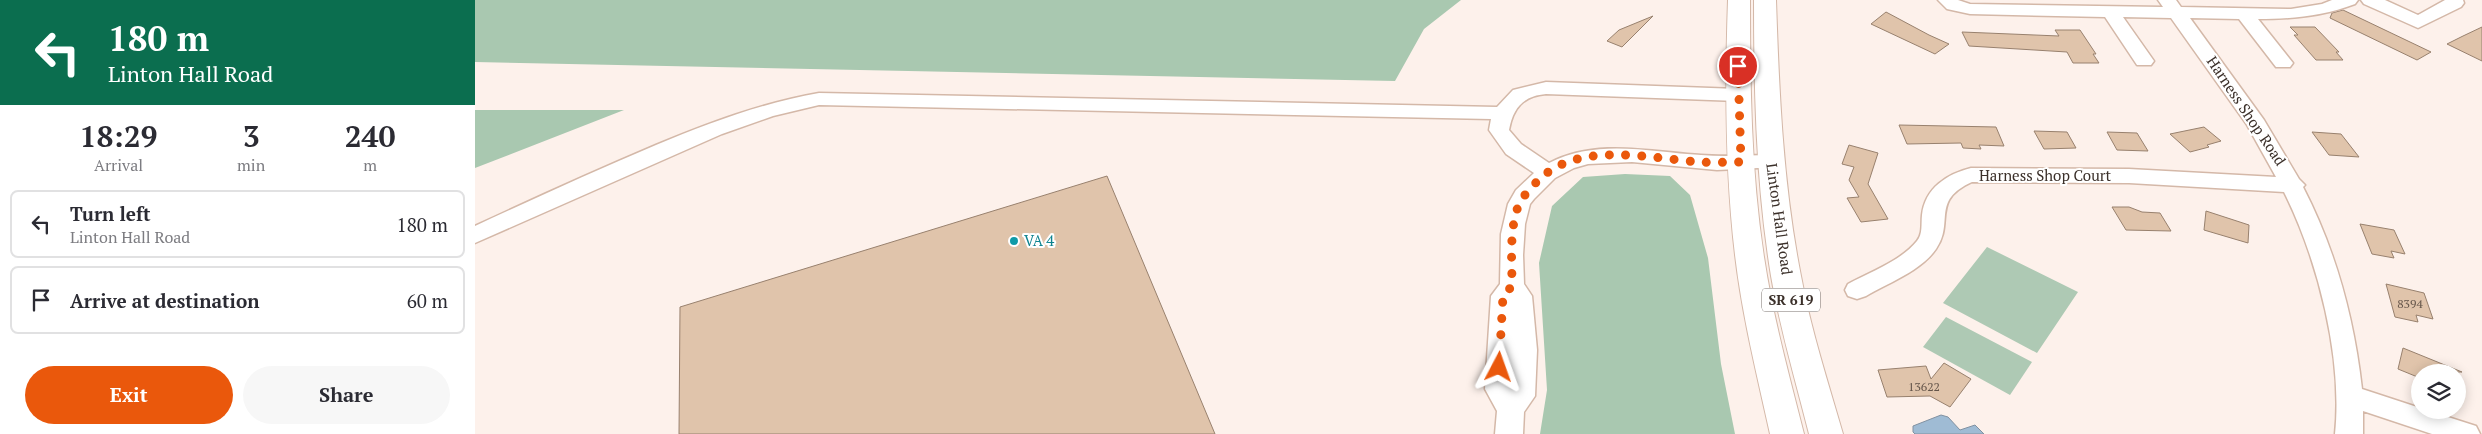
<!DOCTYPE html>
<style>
body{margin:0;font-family:"PT Serif",serif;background:#f7f7f7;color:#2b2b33;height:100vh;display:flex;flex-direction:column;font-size:19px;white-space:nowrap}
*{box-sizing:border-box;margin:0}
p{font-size:16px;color:#7c7c81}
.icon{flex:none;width:28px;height:28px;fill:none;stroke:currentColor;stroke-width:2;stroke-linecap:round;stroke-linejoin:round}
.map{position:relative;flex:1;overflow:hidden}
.drawer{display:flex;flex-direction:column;background:#fff;width:475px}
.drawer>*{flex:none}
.hud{background:#0b6e4f;color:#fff;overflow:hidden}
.fabs{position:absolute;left:1936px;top:364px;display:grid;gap:10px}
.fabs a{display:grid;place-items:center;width:55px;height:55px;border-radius:50%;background:#fff;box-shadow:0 2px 12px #0003;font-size:25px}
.pin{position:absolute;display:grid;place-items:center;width:42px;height:42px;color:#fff;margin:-21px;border:2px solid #fff;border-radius:50%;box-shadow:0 1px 5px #0007}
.me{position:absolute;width:55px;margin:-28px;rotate:4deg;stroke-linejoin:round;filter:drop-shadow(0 0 4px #0008)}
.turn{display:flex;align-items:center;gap:18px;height:105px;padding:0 25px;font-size:22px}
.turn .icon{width:65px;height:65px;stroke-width:2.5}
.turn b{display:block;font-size:35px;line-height:42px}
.eta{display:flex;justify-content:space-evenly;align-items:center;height:85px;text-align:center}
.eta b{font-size:30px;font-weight:600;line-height:35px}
.cta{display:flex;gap:10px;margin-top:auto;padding:10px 25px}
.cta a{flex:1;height:58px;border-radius:30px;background:#ea580c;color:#fff;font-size:20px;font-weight:600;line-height:58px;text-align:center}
.cta a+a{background:#f7f7f7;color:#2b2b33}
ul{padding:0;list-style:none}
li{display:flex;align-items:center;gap:15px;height:68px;margin:0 10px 8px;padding:0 15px;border:2px solid #e1e1e2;border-radius:8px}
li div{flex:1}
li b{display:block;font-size:19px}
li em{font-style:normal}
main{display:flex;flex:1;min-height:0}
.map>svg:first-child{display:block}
.green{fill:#aec9b4}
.forest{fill:#a9c8b0}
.water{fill:#9fbbd4;stroke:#8191a1}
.building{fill:#e0c4ab;stroke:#98816e}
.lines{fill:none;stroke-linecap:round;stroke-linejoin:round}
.minor-casing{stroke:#d4b8a8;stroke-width:3}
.major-casing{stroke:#d4b8a8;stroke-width:2}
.minor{fill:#fff;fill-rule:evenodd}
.major{fill:#fff;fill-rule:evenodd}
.route{stroke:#ea580c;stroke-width:9;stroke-dasharray:0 16.2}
.culture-dot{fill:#0f9aa8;stroke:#fff;stroke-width:2}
.labels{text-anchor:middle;stroke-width:4;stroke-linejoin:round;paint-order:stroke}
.number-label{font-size:12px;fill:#64554a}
.shield{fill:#fff;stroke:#766e6a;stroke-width:1}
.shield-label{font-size:14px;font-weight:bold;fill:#3b302a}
.street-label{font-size:15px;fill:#3b302a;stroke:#fff}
.culture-label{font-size:15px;fill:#0d838f;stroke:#fff;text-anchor:start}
</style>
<main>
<section class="drawer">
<div class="hud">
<div class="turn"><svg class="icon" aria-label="left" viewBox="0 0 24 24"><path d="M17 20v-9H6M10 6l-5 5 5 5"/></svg><div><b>180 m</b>Linton Hall Road</div></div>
</div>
<div class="eta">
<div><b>18:29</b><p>Arrival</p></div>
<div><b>3</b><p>min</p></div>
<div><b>240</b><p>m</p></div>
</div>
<ul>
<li><svg class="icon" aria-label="left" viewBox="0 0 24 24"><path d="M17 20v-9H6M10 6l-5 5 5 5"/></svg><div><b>Turn left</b><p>Linton Hall Road</p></div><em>180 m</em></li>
<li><svg class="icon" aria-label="arrive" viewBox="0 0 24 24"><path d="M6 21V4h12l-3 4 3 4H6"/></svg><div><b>Arrive at destination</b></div><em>60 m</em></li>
</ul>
<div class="cta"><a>Exit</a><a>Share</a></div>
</section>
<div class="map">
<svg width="2007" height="434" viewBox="0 0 2007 434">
<rect width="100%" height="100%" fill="#fdf1eb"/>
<path class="green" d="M 1512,247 L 1603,292 L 1562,353 L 1468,303 Z
M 1471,317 L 1557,362 L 1535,395 L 1448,347 Z"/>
<path class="forest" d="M 0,0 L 986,0 L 949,29 L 920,81 L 0,62 Z
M 0,110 L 149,110 L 0,168 Z
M 1150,174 L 1195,176 L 1215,195 L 1233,258 L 1246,364 L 1260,434 L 1065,434 L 1072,390 L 1064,263 L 1077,206 L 1108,177 Z"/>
<path class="water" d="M 1466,415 L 1473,417 L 1485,430 L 1500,425 L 1509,434 L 1440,434 L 1438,432 L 1438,426 Z"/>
<path class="building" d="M 1868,10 L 1956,52 L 1942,60 L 1855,18 L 1857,13 Z
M 1411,12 L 1454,35 L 1474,44 L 1460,54 L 1396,24 Z
M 1178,16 L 1147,47 L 1132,41 L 1144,30 Z
M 1815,27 L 1840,27 L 1864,52 L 1861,52 L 1868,60 L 1841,60 L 1819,35 L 1823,35 Z
M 2007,27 L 2007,61 L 1972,44 L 1988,36 Z
M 1580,30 L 1605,30 L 1621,54 L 1618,54 L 1624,63 L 1598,63 L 1592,52 L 1494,46 L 1487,32 L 1584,36 Z
M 1424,125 L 1521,127 L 1529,146 L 1504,145 L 1506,149 L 1488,148 L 1486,143 L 1432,144 Z
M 1729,127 L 1746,141 L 1732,145 L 1734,147 L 1715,152 L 1695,134 Z
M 1559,131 L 1592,132 L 1601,148 L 1569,149 Z
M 1632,132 L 1662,133 L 1673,151 L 1642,150 Z
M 1837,132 L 1866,134 L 1884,157 L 1854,155 Z
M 1374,145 L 1403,153 L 1393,184 L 1413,219 L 1386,222 L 1372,198 L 1384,197 L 1374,180 L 1379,167 L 1367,164 Z
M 632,176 L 740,434 L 204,434 L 205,307 Z
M 1637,207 L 1654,207 L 1667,212 L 1685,213 L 1696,231 L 1651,230 Z
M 1731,211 L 1774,225 L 1773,243 L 1729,230 Z
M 1885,224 L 1919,230 L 1930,254 L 1916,251 L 1919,258 L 1897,254 Z
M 1911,284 L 1949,293 L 1958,319 L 1941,315 L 1943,322 L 1920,317 Z
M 1928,348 L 1987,372 L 1945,372 L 1945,378 L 1923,369 Z
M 1469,363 L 1496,379 L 1475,407 L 1455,396 L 1412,397 L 1403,370 L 1451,366 L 1456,379 Z"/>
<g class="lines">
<g class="minor-casing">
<path id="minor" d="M 1463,0 L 1483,0 L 1495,4 L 1688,7 L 1683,0 L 1701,0 L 1706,7 L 1816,9 L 1847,4 L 1857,0 L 1883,0 L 1880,4 C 1848,16 1818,19 1783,19 L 1818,63 L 1815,67 L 1801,67 L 1764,19 L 1715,18 L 1789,120 L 1824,179 L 1830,185 L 1828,187 C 1861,251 1879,318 1887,389 L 1945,408 L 1945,410 L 1951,410 L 2001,426 L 2005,434 L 1957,434 L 1888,411 L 1888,434 L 1860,434 C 1868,358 1843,260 1809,192 L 1654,183 L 1497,182 C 1455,201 1480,222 1461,249 C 1446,271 1413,283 1391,296 L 1382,299 L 1373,296 L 1370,290 L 1373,284 C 1395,272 1426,261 1442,241 C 1448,234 1446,224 1447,215 C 1450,188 1472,174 1496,168 L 1654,169 L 1801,177 L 1772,125 L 1696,18 L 1648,17 L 1679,61 L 1676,65 L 1662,65 L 1630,17 L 1495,14 L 1472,9 Z
M 1886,0 L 1910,0 L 1943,15 L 1970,0 L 1988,0 L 1989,3 L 1986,7 L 1943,28 L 1889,4 Z
M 1071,82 L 1263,89 L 1270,91 L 1273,95 L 1270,99 L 1263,101 L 1071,94 C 1048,96 1038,108 1034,130 L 1046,144 L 1074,163 C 1122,138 1176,152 1226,155 C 1250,157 1273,155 1296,155 L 1304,157 L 1307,162 L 1304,167 L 1242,170 L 1157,162 L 1113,164 L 1099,168 L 1080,178 L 1059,199 L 1055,204 L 1050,224 L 1048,255 L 1049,284 L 1057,296 L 1062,350 L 1060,396 L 1049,412 L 1048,434 L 1020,434 L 1022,411 L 1010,389 L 1016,296 L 1025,284 L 1026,234 L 1033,204 L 1041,190 L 1059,173 L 1031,154 L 1014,130 L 1016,119 L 344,105 L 298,116 L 247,134 L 0,243 L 0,226 C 60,198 120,171 181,145 C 234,123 287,103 344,93 L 1022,107 L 1038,90 Z"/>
</g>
<g class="major-casing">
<path id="major" d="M 1253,0 L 1275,0 C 1275,85 1276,172 1289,257 C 1298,317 1314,375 1329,434 L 1295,434 C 1282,375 1267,315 1260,255 C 1250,170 1250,85 1253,0 Z
M 1279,0 L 1301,0 C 1304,92 1308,185 1326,276 C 1336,330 1353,382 1368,434 L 1334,434 C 1321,382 1305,329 1296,276 C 1281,185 1279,92 1279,0 Z"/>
</g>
<use href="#minor" class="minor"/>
<use href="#major" class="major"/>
</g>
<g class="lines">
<path class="route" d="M 1024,367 L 1028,296 L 1037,286 C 1037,259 1034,229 1044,204 C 1047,197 1054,191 1058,186 C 1097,139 1172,158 1224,162 C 1238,163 1252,162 1266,162 L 1263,66"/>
</g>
<circle class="culture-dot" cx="539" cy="241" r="5"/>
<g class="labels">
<g class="number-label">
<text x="1935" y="308">8394</text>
<text x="1449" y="391">13622</text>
</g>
<rect class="shield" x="1287" y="288.5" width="58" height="23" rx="4"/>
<g class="shield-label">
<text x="1316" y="305">SR 619</text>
</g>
<g class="street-label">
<text transform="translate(1771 111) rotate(56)" y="5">Harness Shop Road</text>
<text x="1570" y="181">Harness Shop Court</text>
<text transform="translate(1304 219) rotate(82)" y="5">Linton Hall Road</text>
</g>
<g class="culture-label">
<text x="549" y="246">VA 4</text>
</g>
</g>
</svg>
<div class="fabs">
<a><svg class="icon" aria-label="layers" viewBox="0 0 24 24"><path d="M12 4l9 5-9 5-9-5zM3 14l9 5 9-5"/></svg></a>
</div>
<div class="pin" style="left:1263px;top:66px;background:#d93025"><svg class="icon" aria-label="arrive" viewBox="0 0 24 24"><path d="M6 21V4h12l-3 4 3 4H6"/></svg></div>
<svg class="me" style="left:1024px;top:367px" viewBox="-20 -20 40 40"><path d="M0-17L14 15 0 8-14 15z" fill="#ea580c" stroke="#fff" stroke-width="4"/></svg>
</div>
</main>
